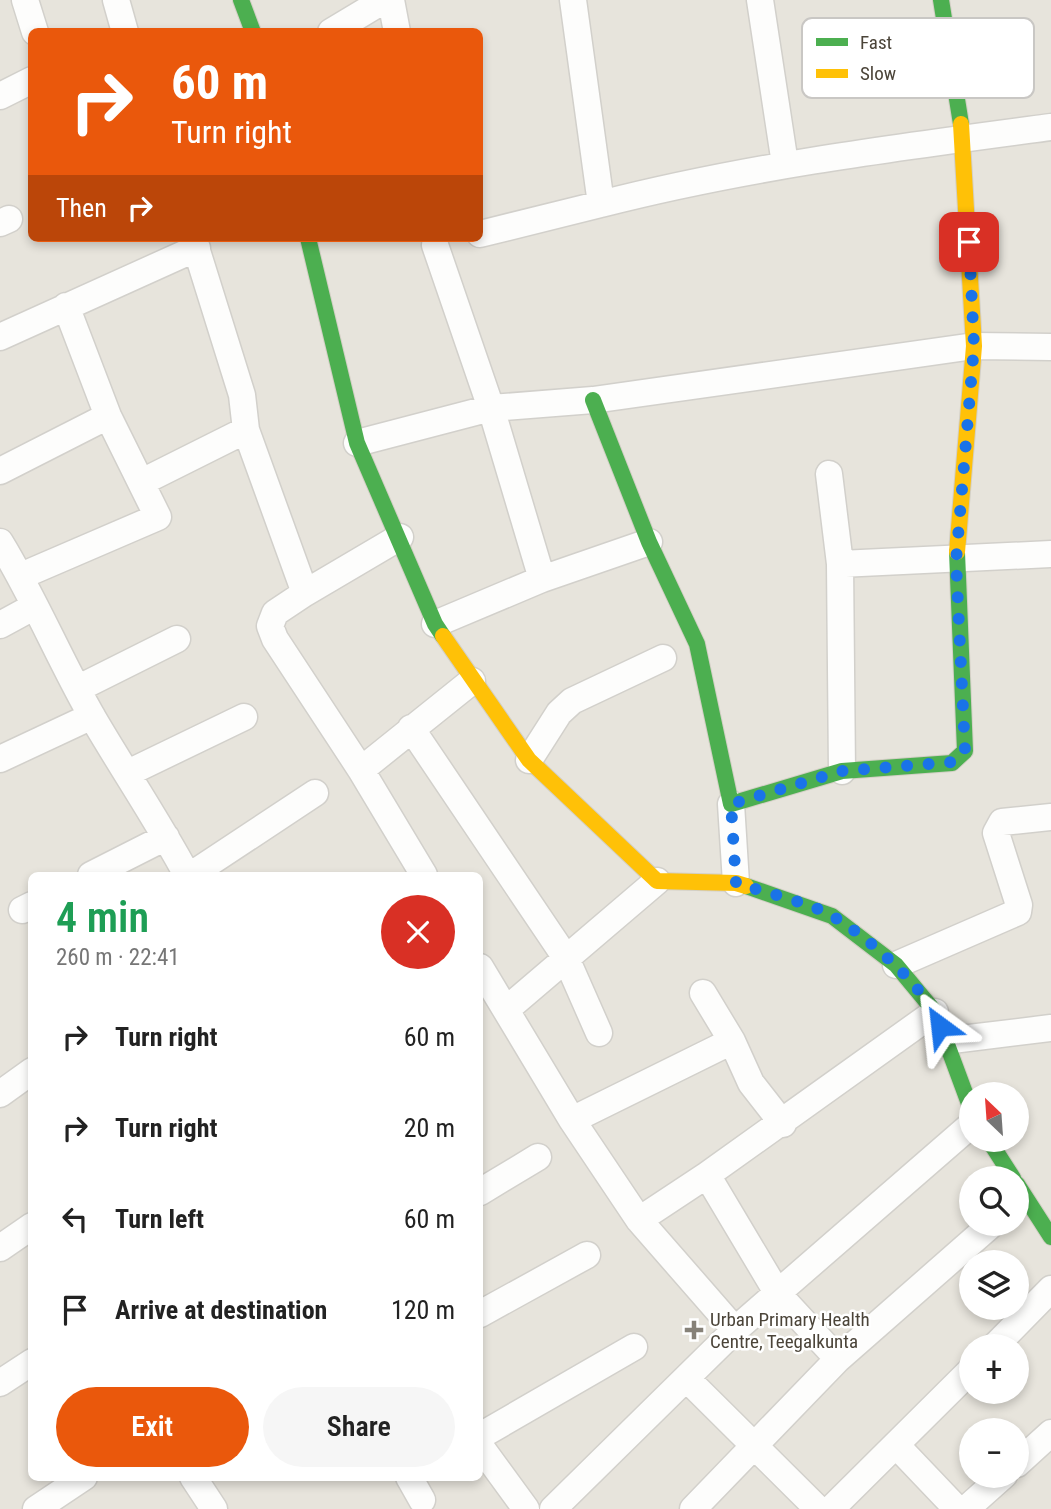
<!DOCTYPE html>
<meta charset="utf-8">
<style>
body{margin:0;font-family:"Roboto Condensed",sans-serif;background:#f6f6f6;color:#222;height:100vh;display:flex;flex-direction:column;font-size:26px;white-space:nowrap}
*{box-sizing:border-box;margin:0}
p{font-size:23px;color:#767676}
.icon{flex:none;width:38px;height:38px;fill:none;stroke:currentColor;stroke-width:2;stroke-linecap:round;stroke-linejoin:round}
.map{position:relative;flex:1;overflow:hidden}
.side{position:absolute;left:28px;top:872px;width:455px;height:609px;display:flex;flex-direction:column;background:#fff;border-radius:10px;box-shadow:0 4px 10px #0003}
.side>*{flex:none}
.hud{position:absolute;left:28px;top:28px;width:455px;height:214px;border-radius:10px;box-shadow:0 4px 10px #0003;background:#ea580c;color:#fff;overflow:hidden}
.needle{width:46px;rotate:335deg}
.controls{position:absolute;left:959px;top:1082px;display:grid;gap:14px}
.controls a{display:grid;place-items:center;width:70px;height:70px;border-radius:50%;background:#fff;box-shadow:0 4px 10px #0003;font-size:35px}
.pin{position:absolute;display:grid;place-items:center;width:60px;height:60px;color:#fff;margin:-30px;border-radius:14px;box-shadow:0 4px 10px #0006}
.me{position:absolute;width:77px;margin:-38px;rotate:330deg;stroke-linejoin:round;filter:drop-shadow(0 0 5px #0008)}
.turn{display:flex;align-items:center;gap:24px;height:147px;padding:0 28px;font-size:32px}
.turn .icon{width:91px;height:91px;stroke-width:2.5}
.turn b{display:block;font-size:49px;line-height:60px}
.then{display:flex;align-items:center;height:66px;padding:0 28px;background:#0003;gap:14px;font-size:26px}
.round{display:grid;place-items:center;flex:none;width:74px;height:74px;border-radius:37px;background:#f6f6f6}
.summary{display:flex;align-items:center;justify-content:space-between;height:119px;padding:0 28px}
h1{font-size:42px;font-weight:600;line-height:52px;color:#1e9e55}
.action{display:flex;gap:14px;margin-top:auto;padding:14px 28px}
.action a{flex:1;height:80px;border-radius:42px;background:#ea580c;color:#fff;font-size:28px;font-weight:600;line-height:80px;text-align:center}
.action a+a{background:#f6f6f6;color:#222}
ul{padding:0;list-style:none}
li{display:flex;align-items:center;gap:21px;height:91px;padding:0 28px}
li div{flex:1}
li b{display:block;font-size:26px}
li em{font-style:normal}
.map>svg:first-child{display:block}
.residential{fill:#e7e4dc;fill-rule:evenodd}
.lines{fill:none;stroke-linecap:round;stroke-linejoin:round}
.street-casing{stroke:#d2d0cb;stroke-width:29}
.fast-casing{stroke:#d3cfc5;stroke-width:18}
.slow-casing{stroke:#d3cfc5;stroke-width:18}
.street{stroke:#fdfdfc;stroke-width:26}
.fast{stroke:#4caf50;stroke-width:16}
.slow{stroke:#ffc107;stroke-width:16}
.route{stroke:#1a73e8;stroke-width:12;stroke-dasharray:0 21.6}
.poi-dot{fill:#868178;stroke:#fff;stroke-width:2.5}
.labels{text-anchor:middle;stroke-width:5;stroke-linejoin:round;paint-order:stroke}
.poi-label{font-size:19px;fill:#4b4439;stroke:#fff;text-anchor:start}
.key{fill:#fff;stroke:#c9c7c4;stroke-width:2}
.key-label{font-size:19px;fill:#4b4439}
</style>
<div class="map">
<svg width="1051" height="1509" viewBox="0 0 1051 1509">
<rect width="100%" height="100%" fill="#f4f2ee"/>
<path class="residential" d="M 0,0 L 1051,0 L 1051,1509 L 0,1509 ZM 32,32 L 480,32 L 480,238 L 32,238 ZM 32,875 L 480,875 L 480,1477 L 32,1477 ZM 971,1094 L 1017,1094 L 1017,1139 L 971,1139 ZM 971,1178 L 1017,1178 L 1017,1223 L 971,1223 ZM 971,1262 L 1017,1262 L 1017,1307 L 971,1307 ZM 971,1346 L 1017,1346 L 1017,1391 L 971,1391 ZM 971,1430 L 1017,1430 L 1017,1475 L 971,1475 Z"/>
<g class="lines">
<g class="street-casing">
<path id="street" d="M 25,0 L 35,32
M 116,0 L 125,32
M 391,0 L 397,32
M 760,0 L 785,164
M 331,32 L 384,0
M 0,96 L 32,80
M 601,204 C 749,166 900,147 1051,127
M 0,223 L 9,219
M 480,234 L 601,204 L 573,0
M 193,238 L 242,395 L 246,430 L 305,593 L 275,613 L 270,626 L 275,639 L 361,770 L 424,875
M 435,245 L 491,408 L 542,579
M 0,337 L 197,248
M 357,443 L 491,408 L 593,400 L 974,346 L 1051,347
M 0,471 L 108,416
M 829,474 L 840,564 L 842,771
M 142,482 L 246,430
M 0,542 C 35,599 60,661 93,718 C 124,771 158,821 187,875
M 840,564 L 1051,554
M 21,576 L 158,517 L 108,416 L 66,306
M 305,593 L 400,537
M 435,624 L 542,579 L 649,542
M 0,625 L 35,606
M 79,688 L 177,639
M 411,728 L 566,958 L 599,1033
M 0,759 L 92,716
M 529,760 L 559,713 L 572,701 L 663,658
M 361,770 L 472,681
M 128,773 L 244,717
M 731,804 L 736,883
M 91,875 L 166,837
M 191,875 L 315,793
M 22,910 L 32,905
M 896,965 L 1018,912 L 1019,905 L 996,833 L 1002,822 L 1051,817
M 480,967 L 572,1120 L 639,1220 L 735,1330
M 703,993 L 732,1041 L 751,1083 L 783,1124
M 507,1009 L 657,881
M 944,1041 L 1051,1028
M 0,1094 L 32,1071
M 572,1120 L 732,1041
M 480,1192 L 538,1157
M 639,1220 L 707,1175
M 0,1248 L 32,1226
M 480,1314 L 587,1255
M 995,1346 L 1051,1289
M 838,1359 L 778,1294 L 707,1175 L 935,1012
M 688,1380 L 818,1509
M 0,1383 L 32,1362
M 480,1436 L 634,1347
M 480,1446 L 526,1509
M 897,1446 L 957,1509
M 1017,1464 L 1051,1433
M 193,1477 L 214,1509
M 409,1477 L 422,1500
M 36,1509 L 84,1477
M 553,1509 L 735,1330 L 971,1125
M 693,1509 L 838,1359 L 993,1223
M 831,1509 L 971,1370
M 966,1509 L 1004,1475"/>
</g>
<g class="fast-casing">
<path id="fast" d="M 241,0 L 253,32
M 941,0 L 961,124
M 308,238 L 357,443 L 435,624 L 443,636
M 593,400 L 649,542 L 697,644 L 731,804 L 842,771 L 952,763 L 965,751 L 957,552
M 746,886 L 832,916 L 896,965 L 935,1012 L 971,1109
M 988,1139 L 1013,1178
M 1017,1184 L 1051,1237"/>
</g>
<g class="slow-casing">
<path id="slow" d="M 957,552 L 974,346 L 961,124
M 443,636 L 529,760 L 657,881 L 736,883 L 746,886"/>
</g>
<use href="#street" class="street"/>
<use href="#fast" class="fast"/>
<use href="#slow" class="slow"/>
</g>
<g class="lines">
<path class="route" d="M 940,1026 C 929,990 866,935 832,916 C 806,901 765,893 736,883 L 731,804 L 842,771 L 952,762 L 965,751 L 956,561 L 974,346 L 969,242"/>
</g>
<path class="poi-dot" d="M690.5 1319.5h7v7h7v7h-7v7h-7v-7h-7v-7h7z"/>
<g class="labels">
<g class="poi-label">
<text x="710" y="1326">Urban Primary Health<tspan x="710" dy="22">Centre, Teegalkunta</tspan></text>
</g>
</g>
<rect x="802" y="18" width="232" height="80" rx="10" class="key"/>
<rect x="816" y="38" width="32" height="8" fill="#4caf50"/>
<rect x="816" y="69" width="32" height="9" fill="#ffc107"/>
<g class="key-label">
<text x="860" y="49">Fast</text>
<text x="860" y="80">Slow</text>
</g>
</svg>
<div class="controls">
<a><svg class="needle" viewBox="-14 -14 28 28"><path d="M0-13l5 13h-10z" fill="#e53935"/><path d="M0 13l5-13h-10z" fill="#767676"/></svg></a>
<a><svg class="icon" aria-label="search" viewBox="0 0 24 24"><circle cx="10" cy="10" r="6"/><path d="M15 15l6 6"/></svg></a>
<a><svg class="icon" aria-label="layers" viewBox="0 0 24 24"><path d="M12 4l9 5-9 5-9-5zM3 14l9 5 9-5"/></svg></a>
<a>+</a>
<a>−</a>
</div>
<div class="pin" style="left:969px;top:242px;background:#d93025"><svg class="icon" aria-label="arrive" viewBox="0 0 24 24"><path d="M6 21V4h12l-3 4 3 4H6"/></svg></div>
<svg class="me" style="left:940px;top:1026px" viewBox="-20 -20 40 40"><path d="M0-17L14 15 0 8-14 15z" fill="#1a73e8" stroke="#fff" stroke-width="4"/></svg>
<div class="hud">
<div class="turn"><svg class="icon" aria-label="right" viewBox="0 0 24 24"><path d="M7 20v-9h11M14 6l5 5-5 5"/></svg><div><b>60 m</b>Turn right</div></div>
<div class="then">Then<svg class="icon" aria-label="right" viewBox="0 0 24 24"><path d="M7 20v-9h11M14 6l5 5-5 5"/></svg></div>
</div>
<section class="side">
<div class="summary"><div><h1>4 min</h1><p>260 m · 22:41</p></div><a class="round" style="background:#d93025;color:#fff"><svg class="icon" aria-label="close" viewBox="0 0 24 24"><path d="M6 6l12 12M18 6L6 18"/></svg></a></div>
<ul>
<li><svg class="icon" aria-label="right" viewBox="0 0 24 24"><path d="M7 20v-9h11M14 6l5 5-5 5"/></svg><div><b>Turn right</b></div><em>60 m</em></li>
<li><svg class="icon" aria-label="right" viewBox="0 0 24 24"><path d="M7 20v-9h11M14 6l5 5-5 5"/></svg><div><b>Turn right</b></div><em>20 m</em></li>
<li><svg class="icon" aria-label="left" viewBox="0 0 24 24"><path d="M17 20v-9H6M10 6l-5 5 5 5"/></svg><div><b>Turn left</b></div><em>60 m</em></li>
<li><svg class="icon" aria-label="arrive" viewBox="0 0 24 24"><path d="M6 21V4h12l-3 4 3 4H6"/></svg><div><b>Arrive at destination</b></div><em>120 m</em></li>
</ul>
<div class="action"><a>Exit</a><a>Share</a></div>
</section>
</div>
